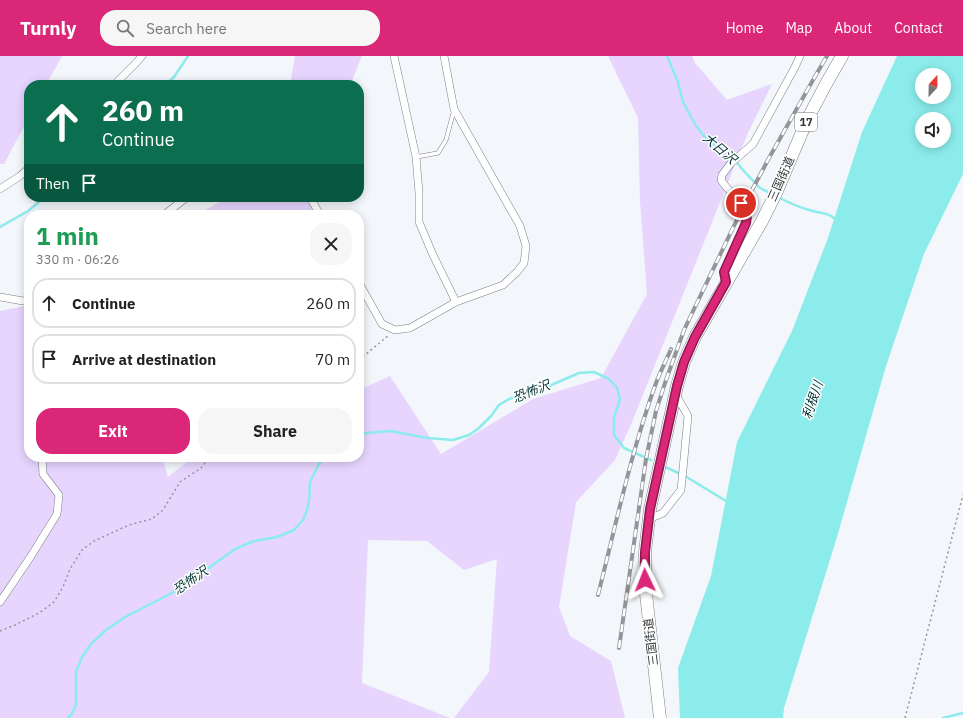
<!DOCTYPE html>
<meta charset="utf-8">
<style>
body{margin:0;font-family:"IBM Plex Sans","Noto Sans JP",sans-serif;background:#f6f6f6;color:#222;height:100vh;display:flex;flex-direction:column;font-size:15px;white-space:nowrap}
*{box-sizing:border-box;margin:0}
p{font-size:13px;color:#767676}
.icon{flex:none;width:22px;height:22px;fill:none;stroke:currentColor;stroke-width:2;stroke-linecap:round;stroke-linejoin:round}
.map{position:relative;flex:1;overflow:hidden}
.details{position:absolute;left:24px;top:154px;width:340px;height:252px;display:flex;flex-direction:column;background:#fff;border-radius:16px;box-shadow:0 2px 10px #0003}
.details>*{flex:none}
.hud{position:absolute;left:24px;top:24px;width:340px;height:122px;border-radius:16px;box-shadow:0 2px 10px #0003;background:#0b6e4f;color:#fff;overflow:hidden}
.needle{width:26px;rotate:22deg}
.tools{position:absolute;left:915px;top:12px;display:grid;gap:8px}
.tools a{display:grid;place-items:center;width:36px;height:36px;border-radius:50%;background:#fff;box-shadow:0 2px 10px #0003;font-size:20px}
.pin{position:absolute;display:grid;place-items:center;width:34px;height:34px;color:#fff;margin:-17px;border:2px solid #fff;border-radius:50%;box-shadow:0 1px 4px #0007}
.me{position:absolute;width:44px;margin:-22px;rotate:358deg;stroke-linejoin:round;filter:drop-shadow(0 0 3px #0008)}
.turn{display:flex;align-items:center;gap:14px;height:84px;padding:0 12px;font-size:18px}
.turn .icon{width:52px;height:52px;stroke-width:2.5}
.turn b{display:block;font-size:28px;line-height:34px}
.then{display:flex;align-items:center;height:38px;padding:0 12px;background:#0003;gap:8px;font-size:15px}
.round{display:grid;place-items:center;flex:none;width:42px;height:42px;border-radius:16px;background:#f6f6f6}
.headline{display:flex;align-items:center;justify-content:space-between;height:68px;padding:0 12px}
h1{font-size:24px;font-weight:800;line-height:30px;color:#1e9e55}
.button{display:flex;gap:8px;margin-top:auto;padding:8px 12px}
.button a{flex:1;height:46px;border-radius:16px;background:#db2777;color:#fff;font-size:16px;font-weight:800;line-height:46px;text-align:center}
.button a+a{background:#f6f6f6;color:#222}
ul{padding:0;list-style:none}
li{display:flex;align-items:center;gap:12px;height:50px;margin:0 8px 6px;padding:0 4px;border:2px solid #e0e0e0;border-radius:16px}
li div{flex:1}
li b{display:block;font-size:15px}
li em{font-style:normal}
header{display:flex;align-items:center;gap:24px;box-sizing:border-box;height:56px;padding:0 20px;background:#db2777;color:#fff}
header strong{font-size:19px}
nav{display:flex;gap:22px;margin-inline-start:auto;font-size:14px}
.search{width:280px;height:36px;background:#f6f6f6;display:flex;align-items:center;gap:10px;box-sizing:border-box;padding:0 14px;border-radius:16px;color:#767676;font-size:15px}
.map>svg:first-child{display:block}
.green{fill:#e7d5fe}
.water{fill:#8beceb;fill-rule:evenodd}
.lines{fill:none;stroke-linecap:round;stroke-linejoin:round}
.stream{stroke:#8beceb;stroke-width:2.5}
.service-casing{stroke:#7c7f83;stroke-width:4.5}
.minor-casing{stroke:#7c7f83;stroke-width:8}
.trunk-casing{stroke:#7c7f83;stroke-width:13}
.path{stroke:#949699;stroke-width:1.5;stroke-dasharray:2 3;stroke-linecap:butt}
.service{stroke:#fff;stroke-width:3.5}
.minor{stroke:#fff;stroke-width:7}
.trunk{stroke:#fff;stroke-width:12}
.rail-casing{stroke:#939598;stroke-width:4}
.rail{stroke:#fff;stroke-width:2.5;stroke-dasharray:8;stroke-linecap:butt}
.route-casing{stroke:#8e194d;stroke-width:10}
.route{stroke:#db2777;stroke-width:7}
.labels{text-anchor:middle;stroke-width:3;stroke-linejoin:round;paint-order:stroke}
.shield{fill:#fff;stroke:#717273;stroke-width:1}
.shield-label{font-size:11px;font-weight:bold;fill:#343637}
.street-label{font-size:12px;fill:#343637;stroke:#fff}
.water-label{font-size:13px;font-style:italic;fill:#023434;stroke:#fff}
</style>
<header>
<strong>Turnly</strong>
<div class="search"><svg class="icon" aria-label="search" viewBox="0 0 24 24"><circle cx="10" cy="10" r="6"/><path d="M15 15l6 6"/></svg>Search here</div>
<nav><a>Home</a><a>Map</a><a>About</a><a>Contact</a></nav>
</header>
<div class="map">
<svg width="963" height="662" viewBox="0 0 963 662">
<rect width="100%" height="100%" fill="#f3f6fa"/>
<path class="green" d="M 0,0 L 62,0 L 46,29 L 29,29 L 29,61 L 4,108 L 0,108 Z
M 295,0 L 362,0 L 350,29 L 290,29 Z
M 608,0 L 692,0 L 695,7 L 727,44 L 772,28 L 747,79 L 632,366 L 615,404 L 576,446 L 559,551 L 570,580 L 611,605 L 625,662 L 454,662 L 489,616 L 497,503 L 464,514 L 427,485 L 368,484 L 362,627 L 450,662 L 0,662 L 0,255 L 29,249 L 29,401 L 162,401 L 168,421 L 193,401 L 359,401 L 359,334 L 390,320 L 441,398 L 533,343 L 601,322 L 647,238 L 640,145 L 638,62 Z
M 229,141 L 316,141 L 314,159 L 196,159 Z"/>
<path class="water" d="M 897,0 L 963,0 L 963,118 L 924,198 L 886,310 L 837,481 L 784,652 L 783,662 L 680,662 L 678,612 L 711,520 L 737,386 L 792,275 L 828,182 L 862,76 ZM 922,19 L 944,19 L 944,41 L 922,41 ZM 922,63 L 944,63 L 944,85 L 922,85 Z"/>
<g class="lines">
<path class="stream" d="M 667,0 L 678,26 L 683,46 L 696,70 L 708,85 L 728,95 L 742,113 L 760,132 L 772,138
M 165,29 L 174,21 L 188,0
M 778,141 C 789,147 801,152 813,155 C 823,158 828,156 836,164
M 0,171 L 28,155 L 45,141
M 359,380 L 367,377 L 390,375 L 428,382 L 453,384 L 469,379 L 479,372 L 491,360 L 499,349 L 509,343 L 526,337 L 549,330 L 579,317 L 594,316 L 609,323 L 617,332 L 620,343 L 614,362 L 614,379 L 624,392 L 651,404
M 665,411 L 685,420 L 726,445 L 728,445
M 68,662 L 72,658 L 76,648 L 76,616 L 82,601 L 91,588 L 106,574 L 125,561 L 172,537 L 196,521 L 235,493 L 254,485 L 277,481 L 294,474 L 303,464 L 307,454 L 309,445 L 310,426 L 319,408 L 325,401
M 943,662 L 963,657"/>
<g class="service-casing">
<path id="service" d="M 416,101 L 438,97 L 446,84 L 454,54"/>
</g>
<g class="minor-casing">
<path id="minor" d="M 394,0 L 416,101 L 419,137 L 419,166 L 433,199 L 456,246
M 114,29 L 136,7 L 142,0
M 0,133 L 20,120 L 29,112
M 310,141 L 320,159
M 164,159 L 187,141
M 726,226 L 724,216 L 746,167 C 746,164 747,162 747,160 C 747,150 727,134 721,124 L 722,119 L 731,107 L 753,88 L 795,11 L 800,0
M 359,227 L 382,268 L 395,274 L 410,272 L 456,246 L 503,229 L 517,216 L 524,207 L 526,190 L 520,170 L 454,53 L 444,0
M 0,241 L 23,245 L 29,244
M 649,463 L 663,457 L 681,434 L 688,360 L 675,337
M 0,546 L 31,500 L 57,458 L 59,439 L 43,418 L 42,401"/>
</g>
<g class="trunk-casing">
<path id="trunk" d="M 660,662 L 646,538 L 645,496 L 650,453 L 677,330 L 684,306 L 695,281 L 762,165 L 777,135 L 808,62 L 826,28 L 842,0"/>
</g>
<path class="path" d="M 359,304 L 389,279
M 0,575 L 15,569 L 39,557 L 54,546 L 63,531 L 70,513 L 82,494 L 94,485 L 129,469 L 152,463 L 163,454 L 180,426 L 201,412 L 210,401
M 905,662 L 963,439"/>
<use href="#service" class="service"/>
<use href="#minor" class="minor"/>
<use href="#trunk" class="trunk"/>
<g class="rail-casing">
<path id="rail" d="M 598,539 C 616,468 631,396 656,327 C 660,316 666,305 671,293
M 619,592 L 646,403 L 656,355 L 665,327 L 684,274 L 743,151 L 769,102 L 813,24 L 827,0"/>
</g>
<use href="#rail" class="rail"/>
</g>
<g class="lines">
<g class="route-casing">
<path id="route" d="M 645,524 L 645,496 L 650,453 L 677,330 L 684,306 L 695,281 L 726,226 L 724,216 L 746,167 L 747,159 L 741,147"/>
</g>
<use href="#route" class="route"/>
</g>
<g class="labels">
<rect class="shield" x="795" y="57" width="22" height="18" rx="3"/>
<g class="shield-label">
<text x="806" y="70">17</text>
</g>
<g class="street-label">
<text transform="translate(781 123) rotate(-66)" y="4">三国街道</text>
<text transform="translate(651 586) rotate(-97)" y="4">三国街道</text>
</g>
<g class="water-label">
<text transform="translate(720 92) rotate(41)" y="5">大日沢</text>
<text transform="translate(531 335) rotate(-21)" y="5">恐怖沢</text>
<text transform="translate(812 344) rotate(-71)" y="5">利根川</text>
<text transform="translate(190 524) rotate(-34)" y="5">恐怖沢</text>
</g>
</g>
</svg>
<div class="tools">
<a><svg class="needle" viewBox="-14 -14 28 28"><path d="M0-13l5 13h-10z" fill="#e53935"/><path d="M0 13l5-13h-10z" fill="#767676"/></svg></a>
<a><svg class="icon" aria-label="sound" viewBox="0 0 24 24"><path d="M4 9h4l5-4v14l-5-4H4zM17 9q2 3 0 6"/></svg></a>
</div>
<div class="pin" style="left:741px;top:147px;background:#d93025"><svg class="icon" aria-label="arrive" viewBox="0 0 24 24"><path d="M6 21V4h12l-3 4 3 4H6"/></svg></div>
<svg class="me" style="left:645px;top:524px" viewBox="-20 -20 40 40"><path d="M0-17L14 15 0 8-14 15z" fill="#db2777" stroke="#fff" stroke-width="4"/></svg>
<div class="hud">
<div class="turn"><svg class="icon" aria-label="ahead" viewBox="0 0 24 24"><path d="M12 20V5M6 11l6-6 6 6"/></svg><div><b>260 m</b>Continue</div></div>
<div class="then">Then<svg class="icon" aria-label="arrive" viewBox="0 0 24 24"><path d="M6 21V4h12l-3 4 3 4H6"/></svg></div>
</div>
<section class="details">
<div class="headline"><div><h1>1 min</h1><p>330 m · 06:26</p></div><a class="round"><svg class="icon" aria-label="close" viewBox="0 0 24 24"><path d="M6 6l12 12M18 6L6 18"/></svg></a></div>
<ul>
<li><svg class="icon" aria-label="ahead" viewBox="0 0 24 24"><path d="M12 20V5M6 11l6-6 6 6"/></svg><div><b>Continue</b></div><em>260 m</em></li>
<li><svg class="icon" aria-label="arrive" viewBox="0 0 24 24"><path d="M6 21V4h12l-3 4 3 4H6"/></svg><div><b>Arrive at destination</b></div><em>70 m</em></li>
</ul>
<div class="button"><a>Exit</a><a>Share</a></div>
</section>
</div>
